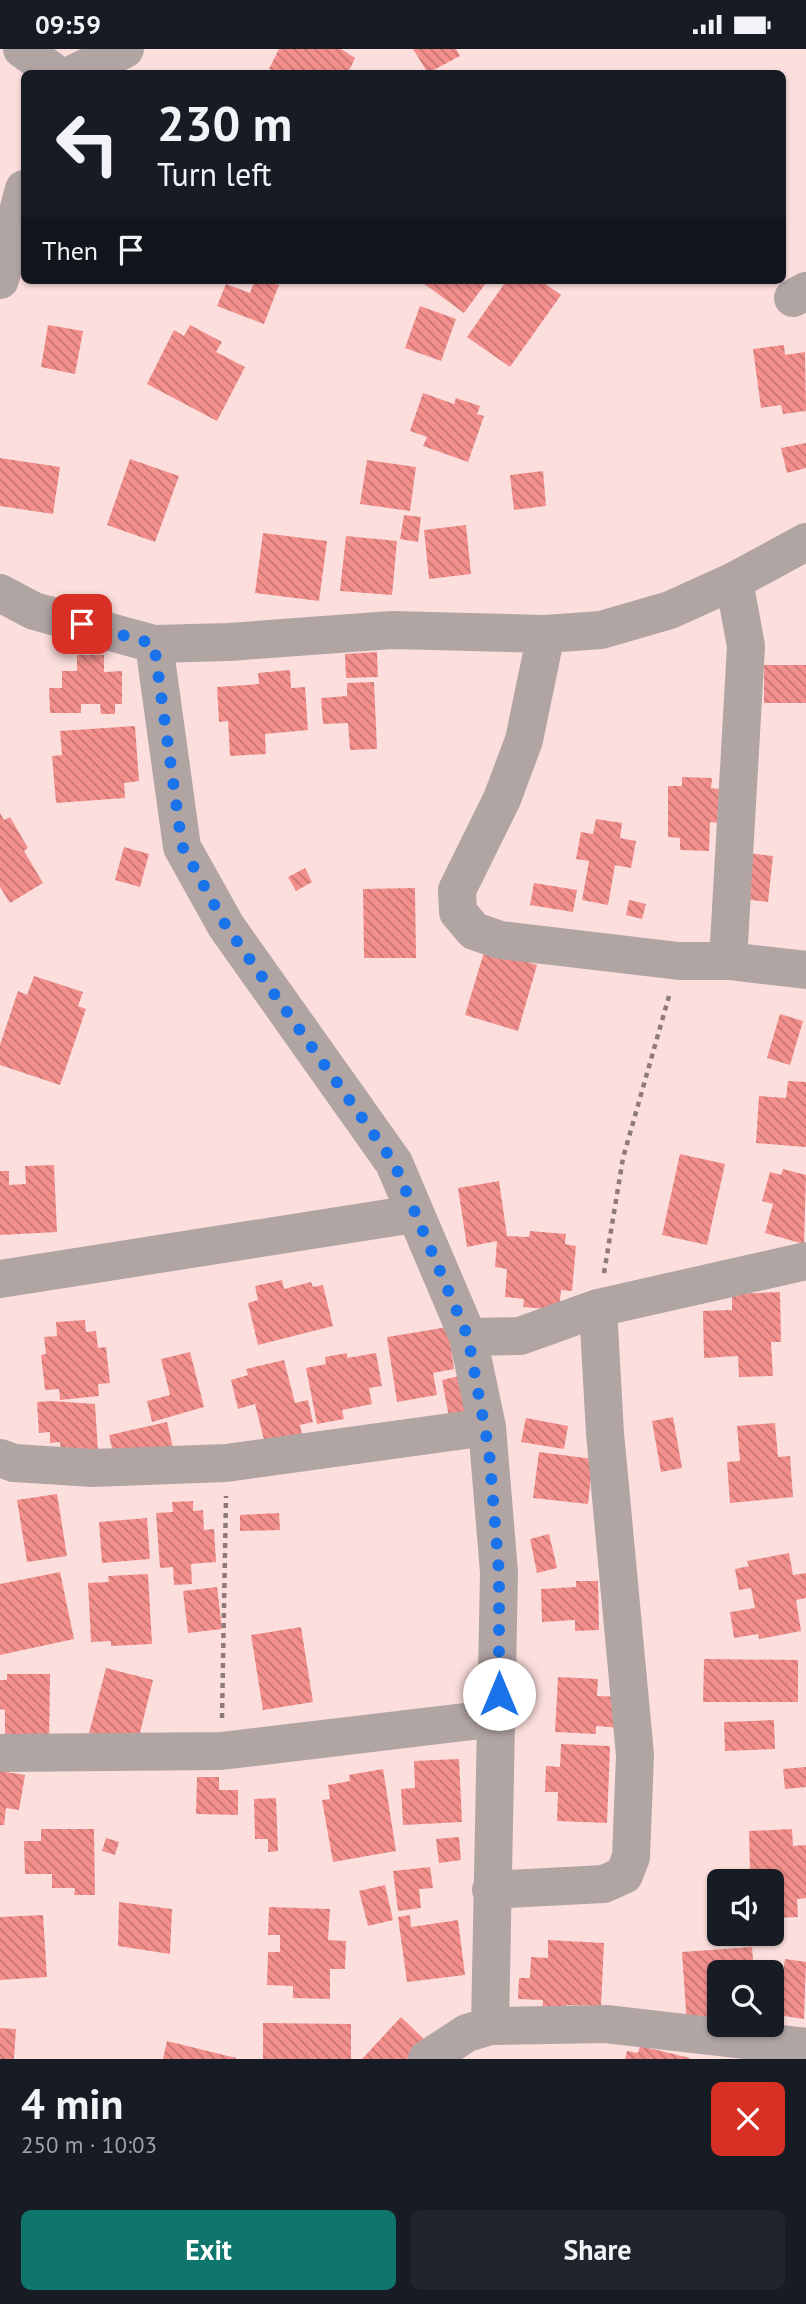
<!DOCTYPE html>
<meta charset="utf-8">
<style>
body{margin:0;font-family:"PT Sans",sans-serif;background:#20242c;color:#f1f3f6;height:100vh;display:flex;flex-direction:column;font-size:26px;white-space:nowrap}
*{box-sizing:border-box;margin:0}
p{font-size:23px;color:#9ea1a6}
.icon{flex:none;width:38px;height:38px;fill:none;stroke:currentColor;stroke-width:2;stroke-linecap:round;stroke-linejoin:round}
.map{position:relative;height:2010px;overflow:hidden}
.side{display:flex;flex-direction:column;background:#171b24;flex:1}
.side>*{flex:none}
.top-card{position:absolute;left:21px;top:21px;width:765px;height:214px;border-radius:10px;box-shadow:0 2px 5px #0004;background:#171b24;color:#f1f3f6;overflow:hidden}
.controls{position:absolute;left:707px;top:1820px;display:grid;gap:14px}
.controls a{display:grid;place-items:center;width:77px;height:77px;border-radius:10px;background:#171b24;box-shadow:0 2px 5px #0004;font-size:35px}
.pin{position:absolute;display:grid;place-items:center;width:60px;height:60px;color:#fff;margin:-30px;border-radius:14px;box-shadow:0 4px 10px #0006}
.me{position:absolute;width:77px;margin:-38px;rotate:0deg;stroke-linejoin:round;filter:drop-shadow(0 0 5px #0008)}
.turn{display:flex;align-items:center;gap:24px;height:147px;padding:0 21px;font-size:32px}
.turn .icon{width:91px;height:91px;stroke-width:2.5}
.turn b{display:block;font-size:49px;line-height:60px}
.then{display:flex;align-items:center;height:66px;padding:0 21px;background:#0003;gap:14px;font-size:26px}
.round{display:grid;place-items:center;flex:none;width:74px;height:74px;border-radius:10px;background:#20242c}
.summary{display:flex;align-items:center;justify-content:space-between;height:119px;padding:0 21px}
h1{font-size:42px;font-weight:700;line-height:52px}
.primary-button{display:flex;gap:14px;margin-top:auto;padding:14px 21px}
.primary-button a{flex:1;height:80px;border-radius:10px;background:#0f766e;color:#fff;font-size:28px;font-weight:700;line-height:80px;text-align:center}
.primary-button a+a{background:#20242c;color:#f1f3f6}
.status{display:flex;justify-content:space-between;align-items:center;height:49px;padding:0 35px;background:#171b24;direction:ltr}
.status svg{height:19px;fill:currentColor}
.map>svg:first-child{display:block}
.building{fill:url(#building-back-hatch)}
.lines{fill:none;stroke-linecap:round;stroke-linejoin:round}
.path{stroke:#8e7b79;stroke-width:4.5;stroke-dasharray:5 5;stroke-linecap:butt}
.minor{stroke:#b1a5a4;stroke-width:38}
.route{stroke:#1a73e8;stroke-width:12;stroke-dasharray:0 21.6}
</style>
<div class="status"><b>09:59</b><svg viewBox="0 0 49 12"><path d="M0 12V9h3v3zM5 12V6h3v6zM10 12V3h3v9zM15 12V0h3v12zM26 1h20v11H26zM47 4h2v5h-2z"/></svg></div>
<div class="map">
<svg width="806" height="2010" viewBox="0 0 806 2010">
<defs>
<pattern id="building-back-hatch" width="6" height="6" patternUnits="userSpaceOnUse" patternTransform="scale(1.75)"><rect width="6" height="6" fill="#f3908d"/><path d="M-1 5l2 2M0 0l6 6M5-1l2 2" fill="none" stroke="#c57572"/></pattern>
</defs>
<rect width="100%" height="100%" fill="#fcdfdd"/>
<path class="building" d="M 279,0 L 341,0 L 355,9 L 348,24 L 278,24 L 269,20 Z
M 413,0 L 456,0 L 460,7 L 428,24 Z
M 255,231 L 279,236 L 264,275 L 217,257 L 226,235 L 250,244 Z
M 419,231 L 488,231 L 464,264 Z
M 507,231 L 540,231 L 561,246 L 510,318 L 467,288 Z
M 420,257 L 456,270 L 441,312 L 405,299 Z
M 48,276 L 83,282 L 75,325 L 41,318 Z
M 190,276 L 222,293 L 216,303 L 245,318 L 217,372 L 147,335 L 174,281 L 184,287 Z
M 784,296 L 785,306 L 805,303 L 806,362 L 783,365 L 781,356 L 761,359 L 753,300 Z
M 423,344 L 454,355 L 456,349 L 480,357 L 477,365 L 484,367 L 468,413 L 423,397 L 427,388 L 410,382 Z
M 806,394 L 806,419 L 787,424 L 781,399 Z
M 0,409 L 60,418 L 53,465 L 0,457 Z
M 130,410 L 179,427 L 155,493 L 107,476 Z
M 367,411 L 416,418 L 410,462 L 360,455 Z
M 543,422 L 546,457 L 514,461 L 510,426 Z
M 404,466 L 421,468 L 418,493 L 400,490 Z
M 466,476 L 471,525 L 429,530 L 424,481 Z
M 263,484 L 327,492 L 319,552 L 255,544 Z
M 346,487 L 397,492 L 392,546 L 340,542 Z
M 377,603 L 378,628 L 346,629 L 345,605 Z
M 77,606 L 104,606 L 104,623 L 122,622 L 122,655 L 115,655 L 115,665 L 101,665 L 100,655 L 81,655 L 81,664 L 50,664 L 49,639 L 62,639 L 62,622 L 77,622 Z
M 764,616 L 806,616 L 806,654 L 764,654 Z
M 290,621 L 291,639 L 305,638 L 308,681 L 265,685 L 266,705 L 230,707 L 228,672 L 219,673 L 217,638 L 259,635 L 258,624 Z
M 374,633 L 377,700 L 350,701 L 348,674 L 323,675 L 321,649 L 347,647 L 347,634 Z
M 135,677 L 139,732 L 124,734 L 125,749 L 56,754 L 52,707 L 62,706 L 60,682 Z
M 682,728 L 712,729 L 711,739 L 719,740 L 718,774 L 710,773 L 709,802 L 680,801 L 680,789 L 668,788 L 668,737 L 682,737 Z
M 0,764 L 4,771 L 10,768 L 28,799 L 24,802 L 43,834 L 10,854 L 0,838 Z
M 596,770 L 622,774 L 620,789 L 636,792 L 631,819 L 615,816 L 608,856 L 582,851 L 589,812 L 576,810 L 581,783 L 593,785 Z
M 124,798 L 149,805 L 140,838 L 115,831 Z
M 748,804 L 773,807 L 768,853 L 742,850 Z
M 305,819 L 312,833 L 296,842 L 288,828 Z
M 534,834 L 577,841 L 573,863 L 530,856 Z
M 415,839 L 416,909 L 364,909 L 363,840 Z
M 629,851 L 646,855 L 642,870 L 626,866 Z
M 485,900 L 537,916 L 518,982 L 465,966 Z
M 34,927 L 83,943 L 78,957 L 86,960 L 60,1036 L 0,1016 L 0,996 L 18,942 L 27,946 Z
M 780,965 L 803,972 L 790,1016 L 767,1009 Z
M 788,1032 L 806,1033 L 806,1098 L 756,1094 L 759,1047 L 786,1049 Z
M 680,1105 L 725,1115 L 707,1196 L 662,1186 Z
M 54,1116 L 57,1183 L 0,1186 L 0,1122 L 9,1122 L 9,1136 L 26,1135 L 25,1117 Z
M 783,1120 L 806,1126 L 804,1195 L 765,1184 L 773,1155 L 762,1152 L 770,1123 L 781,1126 Z
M 499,1132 L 507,1187 L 529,1188 L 530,1182 L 566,1185 L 565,1195 L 576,1197 L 572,1242 L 561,1241 L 559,1261 L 523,1258 L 524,1250 L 505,1248 L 507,1220 L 495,1218 L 497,1192 L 467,1198 L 458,1139 Z
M 282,1231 L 284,1240 L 311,1233 L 313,1238 L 323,1236 L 333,1277 L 258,1296 L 248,1254 L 258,1251 L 255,1237 Z
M 780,1243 L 781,1293 L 771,1293 L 773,1327 L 739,1328 L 738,1307 L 704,1309 L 703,1262 L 732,1261 L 732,1245 Z
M 85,1271 L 86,1283 L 96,1282 L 98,1299 L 106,1298 L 110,1334 L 98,1335 L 99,1347 L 60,1351 L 59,1340 L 45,1341 L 41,1306 L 46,1305 L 44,1288 L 57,1287 L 56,1273 Z
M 448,1278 L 454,1320 L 433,1324 L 437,1346 L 397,1353 L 387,1288 Z
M 190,1303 L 204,1358 L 152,1373 L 147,1352 L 170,1346 L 161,1310 Z
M 347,1304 L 347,1309 L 376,1304 L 382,1337 L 369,1339 L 372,1355 L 342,1361 L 344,1370 L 317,1375 L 306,1319 L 326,1315 L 325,1308 Z
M 284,1311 L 295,1354 L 308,1351 L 313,1373 L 300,1376 L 303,1390 L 266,1399 L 255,1355 L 238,1360 L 231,1331 L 248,1326 L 246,1320 Z
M 468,1325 L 478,1372 L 451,1378 L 442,1331 Z
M 51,1352 L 95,1355 L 98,1402 L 61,1405 L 60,1393 L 50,1394 L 50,1383 L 39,1384 L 37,1353 Z
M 673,1368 L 682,1419 L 661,1423 L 652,1372 Z
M 526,1369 L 568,1377 L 564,1400 L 521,1393 Z
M 167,1373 L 174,1403 L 116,1416 L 109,1386 Z
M 775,1374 L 778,1408 L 790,1407 L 793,1448 L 730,1454 L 727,1413 L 740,1412 L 737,1377 Z
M 539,1403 L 593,1410 L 588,1455 L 533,1449 Z
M 57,1445 L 67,1507 L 27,1513 L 17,1451 Z
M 193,1452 L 193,1462 L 203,1461 L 204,1481 L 214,1480 L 216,1513 L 191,1515 L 192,1535 L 174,1536 L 173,1518 L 160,1519 L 156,1464 L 173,1463 L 172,1453 Z
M 279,1464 L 280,1481 L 240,1482 L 240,1466 Z
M 147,1469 L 150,1510 L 102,1514 L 99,1473 Z
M 549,1485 L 557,1519 L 537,1524 L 530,1490 Z
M 789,1504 L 793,1526 L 806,1524 L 806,1549 L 796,1551 L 801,1582 L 759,1590 L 758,1585 L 734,1589 L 730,1563 L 755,1559 L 751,1539 L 739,1541 L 735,1520 L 749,1517 L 747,1512 Z
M 60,1523 L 74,1590 L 0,1606 L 0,1535 Z
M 148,1525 L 152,1595 L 111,1597 L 111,1592 L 91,1593 L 88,1534 L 109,1533 L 108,1527 Z
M 576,1532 L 598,1532 L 599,1581 L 575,1582 L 575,1571 L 542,1573 L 541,1540 L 576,1538 Z
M 217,1538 L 222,1580 L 188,1584 L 183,1542 Z
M 301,1578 L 313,1653 L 263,1661 L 251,1586 Z
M 704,1610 L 798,1611 L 798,1653 L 703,1653 Z
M 106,1619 L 153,1631 L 137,1696 L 89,1684 Z
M 7,1625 L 50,1625 L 49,1696 L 5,1695 L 5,1661 L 0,1660 L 0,1631 L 7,1631 Z
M 558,1628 L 598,1630 L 597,1647 L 623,1648 L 621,1679 L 596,1677 L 596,1685 L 555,1683 Z
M 774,1671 L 775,1700 L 725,1702 L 724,1673 Z
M 561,1695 L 610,1697 L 607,1774 L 557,1772 L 558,1743 L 545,1743 L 546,1717 L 560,1718 Z
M 459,1710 L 462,1773 L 403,1776 L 401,1740 L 415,1739 L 414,1712 Z
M 806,1718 L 806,1738 L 785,1740 L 783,1720 Z
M 383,1720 L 396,1802 L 333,1813 L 322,1751 L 330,1750 L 328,1736 L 350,1732 L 349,1726 Z
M 0,1722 L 25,1726 L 19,1761 L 6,1759 L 4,1776 L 0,1776 Z
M 197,1728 L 219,1728 L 219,1741 L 238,1741 L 238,1766 L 196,1765 Z
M 276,1749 L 278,1802 L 268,1803 L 268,1790 L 255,1790 L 254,1750 Z
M 41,1780 L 94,1780 L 95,1846 L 74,1846 L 75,1839 L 52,1839 L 52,1825 L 25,1825 L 24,1792 L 41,1792 Z
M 792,1780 L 793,1797 L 806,1796 L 806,1849 L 797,1850 L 798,1868 L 774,1869 L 772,1832 L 762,1832 L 761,1821 L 750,1821 L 749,1782 Z
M 459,1788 L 461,1811 L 439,1814 L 436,1790 Z
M 106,1789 L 119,1793 L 115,1806 L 102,1802 Z
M 430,1818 L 433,1839 L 419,1840 L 421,1859 L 398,1862 L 393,1822 Z
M 385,1836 L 393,1871 L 368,1877 L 359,1842 Z
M 119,1853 L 172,1860 L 170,1905 L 118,1897 Z
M 269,1858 L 330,1860 L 328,1891 L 346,1892 L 345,1920 L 330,1920 L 330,1950 L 293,1949 L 293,1937 L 267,1936 L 268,1903 L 280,1903 L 280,1886 L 268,1886 Z
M 43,1866 L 47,1928 L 0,1931 L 0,1868 Z
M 410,1866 L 411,1878 L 458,1871 L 465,1926 L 407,1933 L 398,1868 Z
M 548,1891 L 604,1894 L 601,1957 L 566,1956 L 565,1965 L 542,1965 L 543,1951 L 518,1950 L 519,1929 L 530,1929 L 531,1908 L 548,1909 Z
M 752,1898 L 754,1923 L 719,1923 L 719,1976 L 687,1978 L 682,1903 Z
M 785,1910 L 806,1913 L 804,1970 L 777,1966 Z
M 401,1968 L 425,1991 L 407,2010 L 362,2010 Z
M 263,1974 L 351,1975 L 351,2010 L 263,2010 Z
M 0,1979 L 16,1980 L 14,2010 L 0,2010 Z
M 167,1992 L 236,2009 L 236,2010 L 163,2010 Z
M 640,1997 L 690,2009 L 690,2010 L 625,2010 L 627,2002 L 638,2004 Z"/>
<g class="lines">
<path class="path" d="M 604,1224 L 623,1109 L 669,947
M 222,1669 L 226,1447"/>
<path class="minor" d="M 22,0 L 55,24
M 75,24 L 125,0
M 0,231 L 24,140
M 793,249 L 806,242
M 0,544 L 34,562 L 154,595 L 229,593 L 392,581 L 546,585 L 601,581 L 670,561 L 734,532 L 806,493
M 546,585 L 524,691 L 502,750 L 457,841 L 458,863 L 474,882 L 500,891 L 679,912 L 728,912 L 806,921
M 154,595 L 182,798 L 226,877 L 394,1114 L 468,1288 L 487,1378 L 499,1523 L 490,1977
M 728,912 L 746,597 L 734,532
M 0,1230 L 414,1165
M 468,1288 L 520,1287 L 598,1259 L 806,1212
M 0,1409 L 14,1414 L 93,1419 L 226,1414 L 487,1378
M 0,1704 L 221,1702 L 498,1669
M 491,1841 L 604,1835 L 624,1826 L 631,1808 L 635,1706 L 605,1384 L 598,1259
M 427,2010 L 467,1984 L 490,1977 L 606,1975 L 806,1998"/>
</g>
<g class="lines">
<path class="route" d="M 82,575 L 154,595 L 182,797 L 226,877 L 394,1114 L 468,1288 L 489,1402 L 499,1523 L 499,1645"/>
</g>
</svg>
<div class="controls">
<a><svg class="icon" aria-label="sound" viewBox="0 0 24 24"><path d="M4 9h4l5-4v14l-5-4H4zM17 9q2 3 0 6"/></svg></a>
<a><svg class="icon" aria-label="search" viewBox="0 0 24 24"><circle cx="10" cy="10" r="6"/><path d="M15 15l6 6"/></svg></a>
</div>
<div class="pin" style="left:82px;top:575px;background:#d93025"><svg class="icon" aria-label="arrive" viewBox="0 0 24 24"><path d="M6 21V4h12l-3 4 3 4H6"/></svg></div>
<svg class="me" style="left:499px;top:1645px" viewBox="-20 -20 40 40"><circle r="19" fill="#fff"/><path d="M0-13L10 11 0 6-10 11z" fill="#1a73e8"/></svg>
<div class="top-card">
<div class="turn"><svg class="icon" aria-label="left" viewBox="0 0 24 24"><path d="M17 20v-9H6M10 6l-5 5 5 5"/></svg><div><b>230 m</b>Turn left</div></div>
<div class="then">Then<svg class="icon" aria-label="arrive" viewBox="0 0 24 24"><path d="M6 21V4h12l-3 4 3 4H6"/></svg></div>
</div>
</div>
<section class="side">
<div class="summary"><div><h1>4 min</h1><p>250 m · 10:03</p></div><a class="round" style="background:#d93025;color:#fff"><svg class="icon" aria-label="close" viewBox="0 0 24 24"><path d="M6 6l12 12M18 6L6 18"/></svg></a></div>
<div class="primary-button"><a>Exit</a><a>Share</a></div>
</section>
